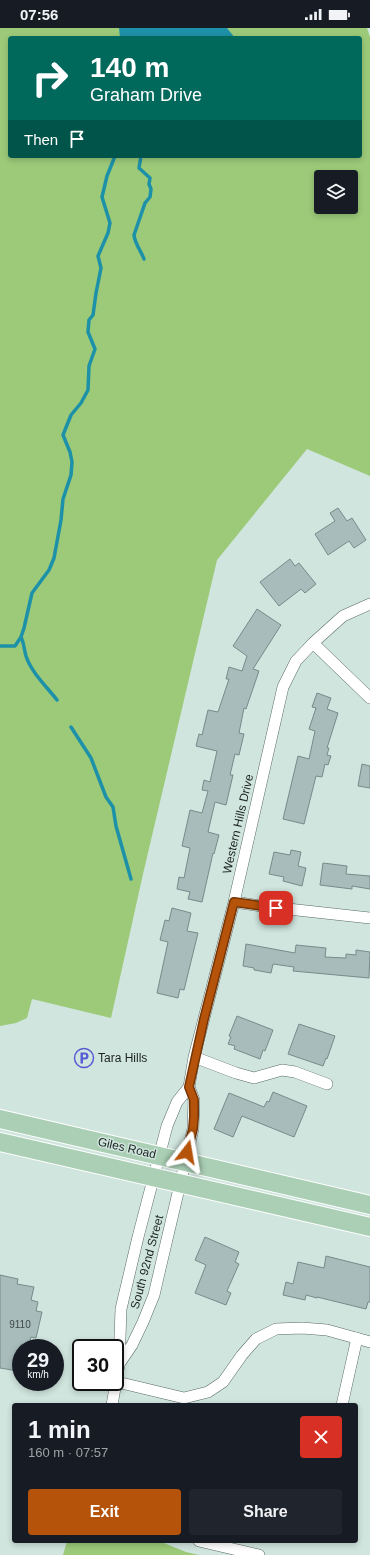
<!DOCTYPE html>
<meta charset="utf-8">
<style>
body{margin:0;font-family:Arial,sans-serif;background:#20242c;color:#f1f3f6;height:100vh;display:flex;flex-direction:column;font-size:15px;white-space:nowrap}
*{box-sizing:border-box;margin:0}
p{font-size:13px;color:#9ea1a6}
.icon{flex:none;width:22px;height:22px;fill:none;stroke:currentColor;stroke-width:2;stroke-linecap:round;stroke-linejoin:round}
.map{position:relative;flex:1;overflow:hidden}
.drawer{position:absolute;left:12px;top:1375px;width:346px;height:140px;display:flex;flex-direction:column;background:#171b24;border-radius:4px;box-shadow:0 2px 6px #0003}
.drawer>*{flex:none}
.guide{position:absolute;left:8px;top:8px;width:354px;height:122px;border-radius:4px;box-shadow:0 2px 6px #0003;background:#00695c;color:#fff;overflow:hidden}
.tools{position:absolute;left:314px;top:142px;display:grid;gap:8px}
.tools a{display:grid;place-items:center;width:44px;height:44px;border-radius:4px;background:#171b24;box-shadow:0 2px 6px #0003;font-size:20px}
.speed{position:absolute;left:12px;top:1311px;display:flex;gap:8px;font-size:20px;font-weight:700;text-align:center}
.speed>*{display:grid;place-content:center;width:52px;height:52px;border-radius:50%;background:#171b24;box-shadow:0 2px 6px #0003;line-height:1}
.speed small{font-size:10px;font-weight:400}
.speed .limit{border:2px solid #111;border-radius:6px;background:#fff;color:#111}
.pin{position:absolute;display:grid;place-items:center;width:34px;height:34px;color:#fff;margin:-17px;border-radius:8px;box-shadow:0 2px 6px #0006}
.me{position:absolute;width:44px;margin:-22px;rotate:14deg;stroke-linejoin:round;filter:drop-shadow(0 0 3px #0008)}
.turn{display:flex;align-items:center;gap:14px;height:84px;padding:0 16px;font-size:18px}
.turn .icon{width:52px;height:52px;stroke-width:2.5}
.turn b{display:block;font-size:28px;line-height:34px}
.then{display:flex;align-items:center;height:38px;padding:0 16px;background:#0003;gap:8px;font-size:15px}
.round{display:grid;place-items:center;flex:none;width:42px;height:42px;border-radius:4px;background:#20242c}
.headline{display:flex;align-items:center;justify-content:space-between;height:68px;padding:0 16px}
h1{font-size:24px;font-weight:700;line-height:30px}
.action{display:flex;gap:8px;margin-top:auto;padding:8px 16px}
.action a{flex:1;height:46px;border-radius:4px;background:#b45309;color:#fff;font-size:16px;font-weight:700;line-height:46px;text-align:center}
.action a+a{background:#20242c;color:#f1f3f6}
.status{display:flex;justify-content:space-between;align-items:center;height:28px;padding:0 20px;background:#171b24;direction:ltr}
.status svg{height:11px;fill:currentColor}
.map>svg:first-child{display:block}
.green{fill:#9cca79;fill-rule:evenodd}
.water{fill:#1d91a8}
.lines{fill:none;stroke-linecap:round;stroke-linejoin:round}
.stream{stroke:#1d91a8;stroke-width:3.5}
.building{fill:#a7bcbb;stroke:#778b8a}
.minor-casing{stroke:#596b66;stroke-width:12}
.primary-casing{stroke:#fff;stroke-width:20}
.minor{stroke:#fff;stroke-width:11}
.primary{stroke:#aacfb5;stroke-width:18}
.route-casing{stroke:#753606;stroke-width:10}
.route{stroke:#b45309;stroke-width:7}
.labels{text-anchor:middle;stroke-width:3;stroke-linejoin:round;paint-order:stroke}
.number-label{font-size:10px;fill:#3e4847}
.street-label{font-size:12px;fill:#1b2220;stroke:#d0e5de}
.poi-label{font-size:12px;fill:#1b2220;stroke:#d0e5de;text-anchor:start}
</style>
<div class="status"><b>07:56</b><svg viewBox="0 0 49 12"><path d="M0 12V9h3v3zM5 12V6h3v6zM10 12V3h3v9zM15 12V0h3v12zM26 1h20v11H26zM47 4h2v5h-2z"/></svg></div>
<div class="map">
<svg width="370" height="1527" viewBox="0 0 370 1527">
<rect width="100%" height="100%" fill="#d0e5de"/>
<path class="green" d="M 0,0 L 367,0 L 370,9 L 370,448 L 307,421 L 217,532 L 143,846 L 111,990 L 32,971 L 27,990 L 16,995 L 0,998 ZM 10,10 L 360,10 L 360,128 L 10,128 ZM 321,149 L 351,149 L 351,179 L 321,179 Z
M 67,1513 L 159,1513 L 186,1524 L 199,1527 L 63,1527 Z"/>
<path class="water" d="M 119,0 L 227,0 L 235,10 L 120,10 Z"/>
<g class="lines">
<path class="stream" d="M 141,128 L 139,140 L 150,150 L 149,156 L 151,161 L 150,169 L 145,175 L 134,207 C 135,216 141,223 144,231
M 21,609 C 24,615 24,621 26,628 C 31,644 47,659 57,672
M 0,618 L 15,618 L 21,609 L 24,600 L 32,565 L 49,542 L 54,530 L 61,492 L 63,471 L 71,447 L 72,434 L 70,424 L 63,407 L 71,387 L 81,375 L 88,362 L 89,338 L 95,321 L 88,304 L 89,292 L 93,287 L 96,265 L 101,240 L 98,228 L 108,205 L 110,195 L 102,169 L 107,148 L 115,128
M 71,699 L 91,730 L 106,769 L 113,779 L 116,798 L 131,851"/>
</g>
<path class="building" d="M 338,480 L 347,493 L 352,490 L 366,512 L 354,520 L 349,513 L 328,527 L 315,506 L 335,493 L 330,485 Z
M 290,531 L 295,538 L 299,535 L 316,556 L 305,565 L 301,561 L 279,578 L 260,554 Z
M 257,581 L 281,597 L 253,641 L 259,643 L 246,681 L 244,680 L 239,705 L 244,706 L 239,727 L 235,726 L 230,747 L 233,747 L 226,777 L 215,774 L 208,804 L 219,807 L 214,826 L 213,825 L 202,874 L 188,871 L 190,864 L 177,861 L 179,849 L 184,850 L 190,820 L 182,818 L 190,782 L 202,785 L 208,763 L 202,762 L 204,752 L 210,754 L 217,723 L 196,718 L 199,706 L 202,707 L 208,682 L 218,684 L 229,651 L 226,651 L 229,639 L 242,643 L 247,628 L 233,618 Z
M 317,665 L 331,670 L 327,681 L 338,685 L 327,720 L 329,720 L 327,727 L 331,728 L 328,737 L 325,736 L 322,749 L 316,748 L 304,796 L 283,791 L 298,728 L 309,731 L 315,703 L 309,701 L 316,680 L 312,679 Z
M 362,736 L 370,738 L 370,760 L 358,758 Z
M 291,822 L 301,824 L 298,838 L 306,840 L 302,858 L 283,853 L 284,849 L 269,846 L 274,824 L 290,827 Z
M 323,835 L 347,838 L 346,846 L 370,848 L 370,861 L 352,858 L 352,861 L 320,857 Z
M 172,880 L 191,885 L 187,903 L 198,905 L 184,962 L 180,961 L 178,970 L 157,965 L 168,914 L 160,912 L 165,892 L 169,893 Z
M 246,916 L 295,925 L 296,917 L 326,920 L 325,929 L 346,930 L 346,926 L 356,927 L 356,922 L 370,924 L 369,950 L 293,943 L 294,939 L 273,936 L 271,945 L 254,942 L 254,940 L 243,938 Z
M 237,988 L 273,1002 L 265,1023 L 263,1022 L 260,1031 L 234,1021 L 235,1018 L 228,1016 L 231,1009 L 229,1008 Z
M 299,996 L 335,1008 L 327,1031 L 326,1030 L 323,1038 L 288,1026 Z
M 273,1064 L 307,1078 L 294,1109 L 242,1088 L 233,1109 L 214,1101 L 229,1065 L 264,1079 L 267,1073 L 269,1074 Z
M 205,1209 L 239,1224 L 235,1234 L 239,1236 L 227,1263 L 231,1265 L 226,1277 L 195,1265 L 206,1237 L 195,1232 Z
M 326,1228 L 370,1239 L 370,1274 L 368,1274 L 366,1281 L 317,1269 L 317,1270 L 306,1267 L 305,1272 L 283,1267 L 286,1254 L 293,1256 L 298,1234 L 324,1240 Z
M 0,1247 L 18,1251 L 17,1256 L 34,1259 L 31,1272 L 38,1274 L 36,1283 L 42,1284 L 36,1310 L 31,1309 L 29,1318 L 21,1316 L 21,1329 L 18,1343 L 0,1340 Z"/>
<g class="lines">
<g class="minor-casing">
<path id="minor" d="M 313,615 L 370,670
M 234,874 L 261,878 L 370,890
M 194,1029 L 236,1045 L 254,1050 L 282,1042 L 295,1044 L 327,1056
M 119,1336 L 132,1317 L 143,1294 L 154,1267 L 160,1241 L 193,1101 L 194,1072 L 189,1059
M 117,1354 L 184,1370 L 208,1364 L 223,1354 L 242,1327 L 256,1311 L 276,1301 L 302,1300 L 327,1302 L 370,1314
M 112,1377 L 119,1337 L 121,1281 L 138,1209 L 167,1098 L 177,1074 L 189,1059 L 194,1029 L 234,874 L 283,659 L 296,633 L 313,615 L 343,588 L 370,576
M 342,1377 L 357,1310
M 199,1513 L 259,1527"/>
</g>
<g class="primary-casing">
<path id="primary" d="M 0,1091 L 370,1177
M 0,1114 L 370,1199"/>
</g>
<use href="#minor" class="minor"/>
<use href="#primary" class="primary"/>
</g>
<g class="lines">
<g class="route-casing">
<path id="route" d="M 187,1124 L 193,1101 L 194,1089 L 194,1072 L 189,1059 L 204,991 L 234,874 L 276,880"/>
</g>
<use href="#route" class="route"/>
</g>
<defs>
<g id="parking-ring" transform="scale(1)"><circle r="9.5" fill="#d0e5de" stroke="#565dd4" stroke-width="1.5"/><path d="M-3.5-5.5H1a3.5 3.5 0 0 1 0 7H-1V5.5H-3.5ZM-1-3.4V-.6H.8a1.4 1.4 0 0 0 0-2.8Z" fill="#565dd4"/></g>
</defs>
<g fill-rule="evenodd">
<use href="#parking-ring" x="84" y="1030"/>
</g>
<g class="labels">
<g class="number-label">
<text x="20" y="1300">9110</text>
</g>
<g class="street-label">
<text transform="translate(238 796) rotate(-77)" y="4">Western Hills Drive</text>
<text transform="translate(127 1120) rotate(13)" y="4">Giles Road</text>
<text transform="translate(147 1234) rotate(-75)" y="4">South 92nd Street</text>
</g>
<g class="poi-label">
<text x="98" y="1034">Tara Hills</text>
</g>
</g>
</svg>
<div class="tools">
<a><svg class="icon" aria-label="layers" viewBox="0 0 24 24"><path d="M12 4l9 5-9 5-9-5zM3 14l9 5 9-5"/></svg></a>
</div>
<div class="speed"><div>29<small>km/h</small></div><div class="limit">30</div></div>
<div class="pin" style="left:276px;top:880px;background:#d93025"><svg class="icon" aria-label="arrive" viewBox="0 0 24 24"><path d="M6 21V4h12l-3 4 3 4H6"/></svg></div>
<svg class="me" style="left:187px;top:1124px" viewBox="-20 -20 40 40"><path d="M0-17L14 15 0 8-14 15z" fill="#b45309" stroke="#fff" stroke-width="4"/></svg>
<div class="guide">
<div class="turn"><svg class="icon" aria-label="right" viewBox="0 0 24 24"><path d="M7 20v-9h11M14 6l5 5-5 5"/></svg><div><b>140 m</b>Graham Drive</div></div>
<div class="then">Then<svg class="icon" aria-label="arrive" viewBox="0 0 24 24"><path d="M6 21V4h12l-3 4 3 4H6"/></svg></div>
</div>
<section class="drawer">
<div class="headline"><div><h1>1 min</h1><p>160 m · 07:57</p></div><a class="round" style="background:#d93025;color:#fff"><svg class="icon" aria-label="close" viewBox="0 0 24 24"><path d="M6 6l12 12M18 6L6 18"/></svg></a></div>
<div class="action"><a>Exit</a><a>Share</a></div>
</section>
</div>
